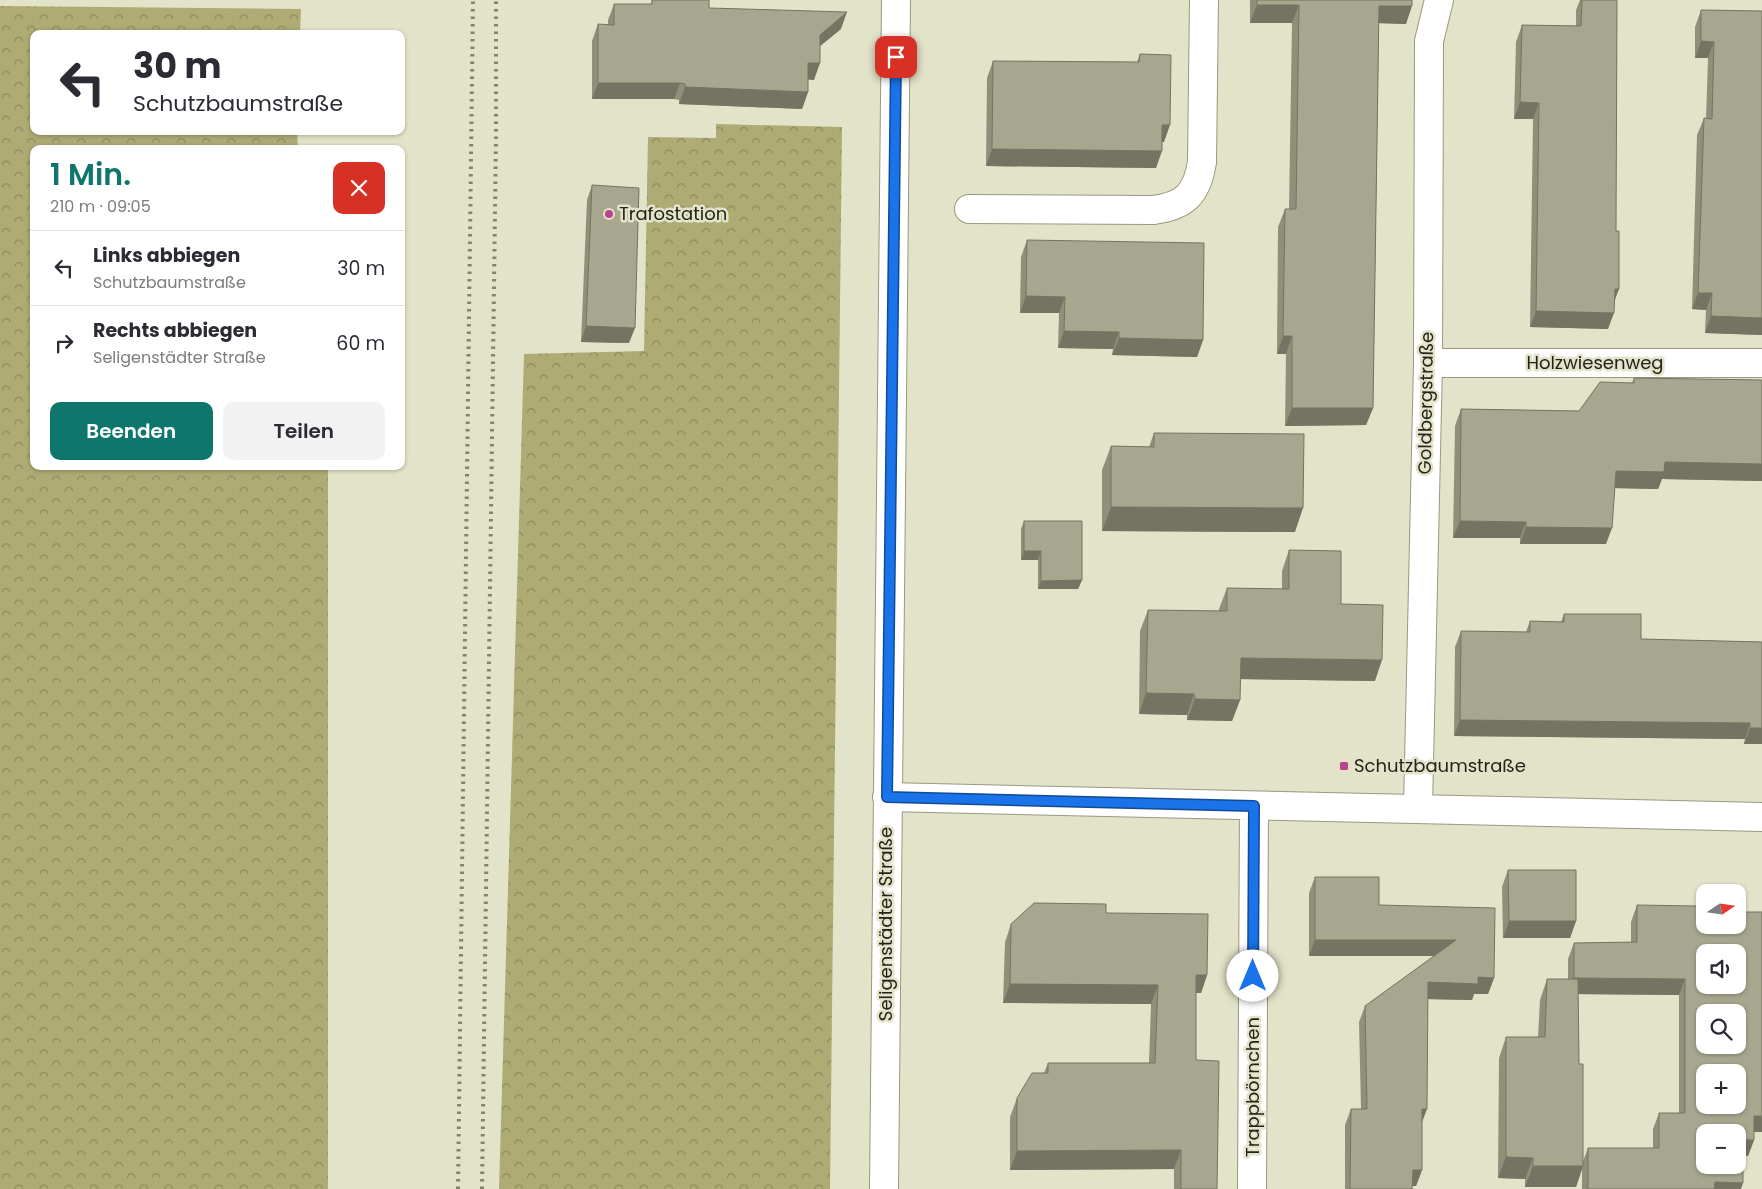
<!DOCTYPE html>
<html lang="de">
<meta charset="utf-8">
<style>
body{margin:0;font-family:Poppins,sans-serif;background:#f2f2f3;color:#2b2b33;height:100vh;display:flex;flex-direction:column;font-size:19px;white-space:nowrap}
*{box-sizing:border-box;margin:0}
p{font-size:16px;color:#7c7c81}
.icon{flex:none;width:28px;height:28px;fill:none;stroke:currentColor;stroke-width:2;stroke-linecap:round;stroke-linejoin:round}
.map{position:relative;flex:1;overflow:hidden}
.drawer{position:absolute;left:30px;top:145px;width:375px;height:325px;display:flex;flex-direction:column;background:#fff;border-radius:10px;box-shadow:0 1px 4px #0004}
.drawer>*{flex:none}
.banner{position:absolute;left:30px;top:30px;width:375px;height:105px;border-radius:10px;box-shadow:0 1px 4px #0004;background:#fff;color:#2b2b33;overflow:hidden}
.needle{width:32px;rotate:77deg}
.buttons{position:absolute;left:1696px;top:884px;display:grid;gap:10px}
.buttons a{display:grid;place-items:center;width:50px;height:50px;border-radius:10px;background:#fff;box-shadow:0 1px 4px #0004;font-size:25px}
.pin{position:absolute;display:grid;place-items:center;width:42px;height:42px;color:#fff;margin:-21px;border-radius:10px;box-shadow:0 2px 8px #0006}
.me{position:absolute;width:55px;margin:-28px;rotate:0deg;stroke-linejoin:round;filter:drop-shadow(0 0 4px #0008)}
.turn{display:flex;align-items:center;gap:18px;height:105px;padding:0 20px;font-size:22px}
.turn .icon{width:65px;height:65px;stroke-width:2.5}
.turn b{display:block;font-size:35px;line-height:42px}
.round{display:grid;place-items:center;flex:none;width:52px;height:52px;border-radius:10px;background:#f2f2f3}
.overview{display:flex;align-items:center;justify-content:space-between;height:85px;padding:0 20px}
h1{font-size:30px;font-weight:600;line-height:38px;color:#0f766e}
.primary-button{display:flex;gap:10px;margin-top:auto;padding:10px 20px}
.primary-button a{flex:1;height:58px;border-radius:10px;background:#0f766e;color:#fff;font-size:20px;font-weight:600;line-height:58px;text-align:center}
.primary-button a+a{background:#f2f2f3;color:#2b2b33}
ul{padding:0;list-style:none}
li{display:flex;align-items:center;gap:15px;height:75px;padding:0 20px;border-top:1px solid #e1e1e2}
li div{flex:1}
li b{display:block;font-size:19px}
li em{font-style:normal}
.map>svg:first-child{display:block}
.forest{fill:url(#forest-crowns)}
.lines{fill:none;stroke-linecap:round;stroke-linejoin:round}
.street-casing{stroke:#999881;stroke-width:30}
.secondary-casing{stroke:#999881;stroke-width:30}
.street{stroke:#fff;stroke-width:28}
.secondary{stroke:#fff;stroke-width:28}
.rail{stroke:#838371;stroke-width:4;stroke-dasharray:2.5 5;stroke-linecap:butt}
.wall{fill:#908f7a;fill-rule:evenodd}
.shaded-wall{fill:#757463}
.building{fill:#a7a68e;stroke:#757463;fill-rule:evenodd}
.route-casing{stroke:#114b97;stroke-width:12}
.route{stroke:#1a73e8;stroke-width:9}
.poi-dot{fill:#bd4191;stroke:#e3e3c9;stroke-width:2}
.labels{text-anchor:middle;stroke-width:5;stroke-linejoin:round;paint-order:stroke}
.poi-label{font-size:18px;fill:#23231a;stroke:#e3e3c9;text-anchor:start}
.street-label{font-size:18px;fill:#23231a;stroke:#e3e3c9}
</style>
<div class="map">
<svg width="1762" height="1189" viewBox="0 0 1762 1189">
<defs>
<pattern id="forest-crowns" width="20" height="18" patternUnits="userSpaceOnUse" patternTransform="scale(1.25)"><rect width="20" height="18" fill="#aeab74"/><path d="M2 6a3 3 0 1 1 6 0M12 15a3 3 0 1 1 6 0" fill="none" stroke="#8d8b5e"/></pattern>
</defs>
<rect width="100%" height="100%" fill="#e3e3c9"/>
<path class="forest" d="M 0,6 L 301,9 L 300,34 L 34,34 L 34,131 L 297,131 L 298,149 L 34,149 L 34,466 L 328,466 L 328,1189 L 0,1189 Z
M 716,124 L 842,127 L 830,1189 L 499,1189 L 524,354 L 644,351 L 648,137 L 716,138 Z"/>
<g class="lines">
<g class="street-casing">
<path id="street" d="M 969,209 L 1153,210 C 1185,206 1197,194 1202,162 L 1204,0
M 1428,363 L 1762,363
M 887,797 L 1762,817
M 1418,808 L 1428,363 L 1429,41 L 1439,0
M 1252,1189 L 1254,806"/>
</g>
<g class="secondary-casing">
<path id="secondary" d="M 884,1189 L 896,0"/>
</g>
<use href="#street" class="street"/>
<use href="#secondary" class="secondary"/>
<path class="rail" d="M 458,1189 L 473,0
M 482,1189 L 496,136 L 496,0"/>
</g>
<path class="wall" d="M 652,0 L 709,8 L 841,29 L 820,46 L 814,80 L 808,79 L 808,92 L 802,109 L 679,104 L 679,100 L 674,99 L 592,99 L 592,41 L 598,24 L 608,25 L 608,20 L 614,4 L 651,4 Z
M 1250,0 L 1412,0 L 1406,24 L 1379,23 L 1373,408 L 1366,425 L 1285,426 L 1286,354 L 1277,354 L 1278,227 L 1285,209 L 1289,209 L 1292,23 L 1250,23 Z
M 1580,0 L 1617,0 L 1614,301 L 1608,329 L 1530,327 L 1533,119 L 1514,119 L 1516,42 L 1522,25 L 1576,26 L 1576,10 Z
M 1701,10 L 1762,11 L 1762,335 L 1705,333 L 1706,310 L 1692,309 L 1697,135 L 1704,118 L 1706,119 L 1708,58 L 1695,58 L 1695,27 Z
M 1140,54 L 1164,142 L 1162,142 L 1156,168 L 986,166 L 987,78 L 993,61 L 1137,62 Z
M 592,185 L 629,343 L 581,342 L 587,200 Z
M 1027,240 L 1203,340 L 1197,357 L 1112,355 L 1113,349 L 1058,348 L 1059,313 L 1020,313 L 1021,257 Z
M 1634,378 L 1762,380 L 1762,481 L 1662,479 L 1658,489 L 1615,488 L 1606,544 L 1520,544 L 1520,538 L 1453,538 L 1455,426 L 1461,409 L 1579,411 L 1632,383 Z
M 1154,433 L 1295,532 L 1102,531 L 1102,470 L 1111,446 L 1149,447 Z
M 1024,521 L 1082,580 L 1078,589 L 1038,589 L 1038,560 L 1021,560 L 1021,529 Z
M 1289,550 L 1341,604 L 1375,681 L 1240,679 L 1240,700 L 1232,721 L 1187,720 L 1187,715 L 1139,714 L 1140,631 L 1148,610 L 1219,611 L 1219,609 L 1227,588 L 1282,589 L 1282,571 Z
M 1564,614 L 1641,639 L 1762,642 L 1762,744 L 1744,744 L 1745,739 L 1454,736 L 1455,647 L 1461,631 L 1526,632 L 1530,621 L 1561,622 Z
M 1508,870 L 1576,921 L 1570,938 L 1503,938 L 1502,887 Z
M 1315,877 L 1379,905 L 1494,978 L 1488,994 L 1474,994 L 1472,1000 L 1428,999 L 1422,1121 L 1422,1170 L 1416,1186 L 1412,1186 L 1412,1189 L 1345,1189 L 1345,1125 L 1351,1109 L 1361,1109 L 1359,1022 L 1365,1006 L 1434,956 L 1309,956 L 1309,893 Z
M 1637,905 L 1698,912 L 1762,912 L 1762,1132 L 1754,1132 L 1754,1140 L 1748,1156 L 1743,1156 L 1741,1189 L 1582,1189 L 1582,1169 L 1576,1187 L 1525,1187 L 1525,1179 L 1498,1178 L 1499,1058 L 1506,1037 L 1538,1037 L 1540,1000 L 1547,979 L 1568,979 L 1568,959 L 1574,943 L 1631,942 L 1631,922 ZM 1578,994 L 1679,995 L 1679,1113 L 1659,1113 L 1653,1129 L 1653,1148 L 1588,1148 L 1583,1161 L 1579,1064 Z
M 1106,913 L 1207,975 L 1201,993 L 1196,993 L 1196,1060 L 1217,1189 L 1174,1189 L 1174,1169 L 1010,1170 L 1010,1117 L 1017,1098 L 1044,1073 L 1048,1063 L 1149,1063 L 1151,1004 L 1003,1003 L 1005,942 L 1011,924 Z"/>
<path class="shaded-wall" d="M 1257,5 L 1299,5 L 1292,23 L 1250,23 Z
M 1379,6 L 1412,6 L 1406,24 L 1373,23 Z
M 847,12 L 841,29 L 814,51 L 820,35 Z
M 1701,41 L 1714,42 L 1708,58 L 1695,58 Z
M 808,63 L 820,63 L 814,80 L 803,79 Z
M 598,83 L 680,83 L 674,99 L 592,99 Z
M 685,87 L 808,92 L 802,109 L 679,104 Z
M 1520,102 L 1539,103 L 1533,119 L 1514,119 Z
M 1162,125 L 1170,125 L 1164,142 L 1156,142 Z
M 992,149 L 1162,151 L 1156,168 L 986,166 Z
M 1615,289 L 1619,289 L 1613,305 Z
M 1698,293 L 1712,293 L 1706,310 L 1692,309 Z
M 1026,296 L 1065,297 L 1059,313 L 1020,313 Z
M 1536,311 L 1614,313 L 1608,329 L 1530,327 Z
M 1711,316 L 1762,318 L 1762,335 L 1705,333 Z
M 586,326 L 635,328 L 629,343 L 581,342 Z
M 1064,331 L 1119,332 L 1113,349 L 1058,348 Z
M 1283,336 L 1292,336 L 1286,354 L 1277,354 Z
M 1119,338 L 1203,340 L 1197,357 L 1112,355 Z
M 1292,408 L 1373,408 L 1366,425 L 1285,426 Z
M 1665,462 L 1762,464 L 1762,481 L 1662,479 L 1658,489 L 1610,488 L 1616,471 Z
M 1111,507 L 1303,508 L 1295,532 L 1102,531 Z
M 1460,521 L 1526,522 L 1520,538 L 1453,538 Z
M 1526,527 L 1612,528 L 1606,544 L 1520,544 Z
M 1024,551 L 1041,551 L 1038,560 L 1021,560 Z
M 1082,580 L 1078,589 L 1038,589 L 1041,581 Z
M 1241,658 L 1382,660 L 1375,681 L 1233,679 Z
M 1146,693 L 1194,694 L 1187,715 L 1139,714 Z
M 1195,699 L 1240,700 L 1232,721 L 1187,720 Z
M 1460,720 L 1750,723 L 1745,739 L 1454,736 Z
M 1750,728 L 1762,728 L 1762,744 L 1744,744 Z
M 1509,921 L 1576,921 L 1570,938 L 1503,938 Z
M 1315,940 L 1456,940 L 1450,956 L 1309,956 Z
M 1196,975 L 1207,975 L 1201,993 L 1189,993 Z
M 1478,977 L 1494,978 L 1488,994 L 1474,994 L 1472,1000 L 1422,999 L 1428,982 Z
M 1574,978 L 1685,979 L 1679,995 L 1568,994 Z
M 1010,984 L 1158,985 L 1151,1004 L 1003,1003 Z
M 1422,1109 L 1427,1109 L 1421,1125 Z
M 1754,1116 L 1762,1116 L 1762,1132 L 1748,1132 Z
M 1743,1140 L 1754,1140 L 1748,1156 L 1738,1156 Z
M 1181,1150 L 1174,1169 L 1010,1170 L 1017,1151 Z
M 1506,1157 L 1533,1158 L 1525,1179 L 1498,1178 Z
M 1533,1166 L 1583,1166 L 1576,1187 L 1525,1187 Z
M 1413,1170 L 1422,1170 L 1416,1186 L 1407,1186 Z
M 1715,1182 L 1743,1183 L 1741,1189 L 1712,1189 Z"/>
<path class="building" d="M 652,0 L 709,0 L 709,8 L 847,12 L 820,35 L 820,63 L 808,63 L 808,92 L 685,87 L 685,84 L 680,83 L 598,83 L 598,24 L 614,25 L 614,4 L 652,4 Z
M 1257,0 L 1412,0 L 1412,6 L 1379,6 L 1373,408 L 1292,408 L 1292,336 L 1283,336 L 1285,209 L 1296,209 L 1299,5 L 1257,5 Z
M 1582,0 L 1617,0 L 1616,231 L 1619,231 L 1619,289 L 1615,289 L 1614,313 L 1536,311 L 1539,103 L 1520,102 L 1522,25 L 1581,26 Z
M 1701,10 L 1762,11 L 1762,318 L 1711,316 L 1712,293 L 1698,293 L 1704,118 L 1712,119 L 1714,42 L 1701,41 Z
M 1140,54 L 1171,55 L 1170,125 L 1162,125 L 1162,151 L 992,149 L 993,61 L 1139,62 Z
M 592,185 L 639,188 L 635,328 L 586,326 Z
M 1027,240 L 1204,243 L 1203,340 L 1119,338 L 1119,332 L 1064,331 L 1065,297 L 1026,296 Z
M 1634,378 L 1762,380 L 1762,464 L 1665,462 L 1664,472 L 1616,471 L 1612,528 L 1526,527 L 1526,522 L 1460,521 L 1461,409 L 1579,411 L 1600,382 L 1634,383 Z
M 1154,433 L 1304,434 L 1303,508 L 1111,507 L 1111,446 L 1154,447 Z
M 1024,521 L 1082,521 L 1082,580 L 1041,581 L 1041,551 L 1024,551 Z
M 1289,550 L 1341,551 L 1341,604 L 1383,605 L 1382,660 L 1241,658 L 1240,700 L 1195,699 L 1194,694 L 1146,693 L 1148,610 L 1227,611 L 1227,588 L 1289,589 Z
M 1564,614 L 1641,614 L 1641,639 L 1762,642 L 1762,728 L 1750,728 L 1750,723 L 1460,720 L 1461,631 L 1530,632 L 1530,621 L 1564,622 Z
M 1508,870 L 1576,870 L 1576,921 L 1509,921 Z
M 1315,877 L 1379,877 L 1379,905 L 1495,908 L 1494,978 L 1478,977 L 1478,984 L 1428,982 L 1427,1109 L 1422,1109 L 1422,1170 L 1413,1170 L 1412,1189 L 1350,1189 L 1351,1109 L 1367,1109 L 1365,1006 L 1456,940 L 1315,940 Z
M 1034,903 L 1106,904 L 1106,913 L 1208,914 L 1207,975 L 1196,975 L 1196,1060 L 1219,1061 L 1217,1189 L 1181,1189 L 1181,1150 L 1017,1151 L 1017,1098 L 1032,1073 L 1048,1073 L 1048,1063 L 1155,1063 L 1158,985 L 1010,984 L 1011,924 Z
M 1637,905 L 1697,906 L 1698,912 L 1705,912 L 1705,925 L 1738,925 L 1738,912 L 1762,912 L 1762,1116 L 1754,1116 L 1754,1140 L 1743,1140 L 1743,1183 L 1715,1182 L 1714,1189 L 1588,1189 L 1588,1148 L 1659,1148 L 1659,1113 L 1685,1113 L 1685,979 L 1574,978 L 1574,943 L 1637,942 ZM 1705,952 L 1738,952 L 1738,985 L 1705,985 ZM 1705,1012 L 1738,1012 L 1738,1045 L 1705,1045 ZM 1705,1072 L 1738,1072 L 1738,1105 L 1705,1105 ZM 1705,1132 L 1738,1132 L 1738,1165 L 1705,1165 Z
M 1547,979 L 1578,979 L 1579,1064 L 1583,1064 L 1583,1166 L 1533,1166 L 1533,1158 L 1506,1157 L 1506,1037 L 1545,1037 Z"/>
<g class="lines">
<g class="route-casing">
<path id="route" d="M 896,57 L 887,797 L 1254,806 L 1253,976"/>
</g>
<use href="#route" class="route"/>
</g>
<g class="poi-dot">
<circle cx="609" cy="214" r="5"/>
<rect x="1339" y="761" width="10" height="10" rx="2.5"/>
</g>
<g class="labels">
<g class="poi-label">
<text x="619" y="220">Trafostation</text>
<text x="1354" y="772">Schutzbaumstraße</text>
</g>
<g class="street-label">
<text x="1595" y="369">Holzwiesenweg</text>
<text transform="translate(1426 403) rotate(-89)" y="6">Goldbergstraße</text>
<text transform="translate(886 924) rotate(-90)" y="6">Seligenstädter Straße</text>
<text transform="translate(1253 1087) rotate(-90)" y="6">Trappbörnchen</text>
</g>
</g>
</svg>
<div class="buttons">
<a><svg class="needle" viewBox="-14 -14 28 28"><path d="M0-13l5 13h-10z" fill="#e53935"/><path d="M0 13l5-13h-10z" fill="#7c7c81"/></svg></a>
<a><svg class="icon" aria-label="sound" viewBox="0 0 24 24"><path d="M4 9h4l5-4v14l-5-4H4zM17 9q2 3 0 6"/></svg></a>
<a><svg class="icon" aria-label="search" viewBox="0 0 24 24"><circle cx="10" cy="10" r="6"/><path d="M15 15l6 6"/></svg></a>
<a>+</a>
<a>−</a>
</div>
<div class="pin" style="left:896px;top:57px;background:#d93025"><svg class="icon" aria-label="arrive" viewBox="0 0 24 24"><path d="M6 21V4h12l-3 4 3 4H6"/></svg></div>
<svg class="me" style="left:1253px;top:976px" viewBox="-20 -20 40 40"><circle r="19" fill="#fff"/><path d="M0-13L10 11 0 6-10 11z" fill="#1a73e8"/></svg>
<div class="banner">
<div class="turn"><svg class="icon" aria-label="left" viewBox="0 0 24 24"><path d="M17 20v-9H6M10 6l-5 5 5 5"/></svg><div><b>30 m</b>Schutzbaumstraße</div></div>
</div>
<section class="drawer">
<div class="overview"><div><h1>1 Min.</h1><p>210 m · 09:05</p></div><a class="round" style="background:#d93025;color:#fff"><svg class="icon" aria-label="close" viewBox="0 0 24 24"><path d="M6 6l12 12M18 6L6 18"/></svg></a></div>
<ul>
<li><svg class="icon" aria-label="left" viewBox="0 0 24 24"><path d="M17 20v-9H6M10 6l-5 5 5 5"/></svg><div><b>Links abbiegen</b><p>Schutzbaumstraße</p></div><em>30 m</em></li>
<li><svg class="icon" aria-label="right" viewBox="0 0 24 24"><path d="M7 20v-9h11M14 6l5 5-5 5"/></svg><div><b>Rechts abbiegen</b><p>Seligenstädter Straße</p></div><em>60 m</em></li>
</ul>
<div class="primary-button"><a>Beenden</a><a>Teilen</a></div>
</section>
</div>
